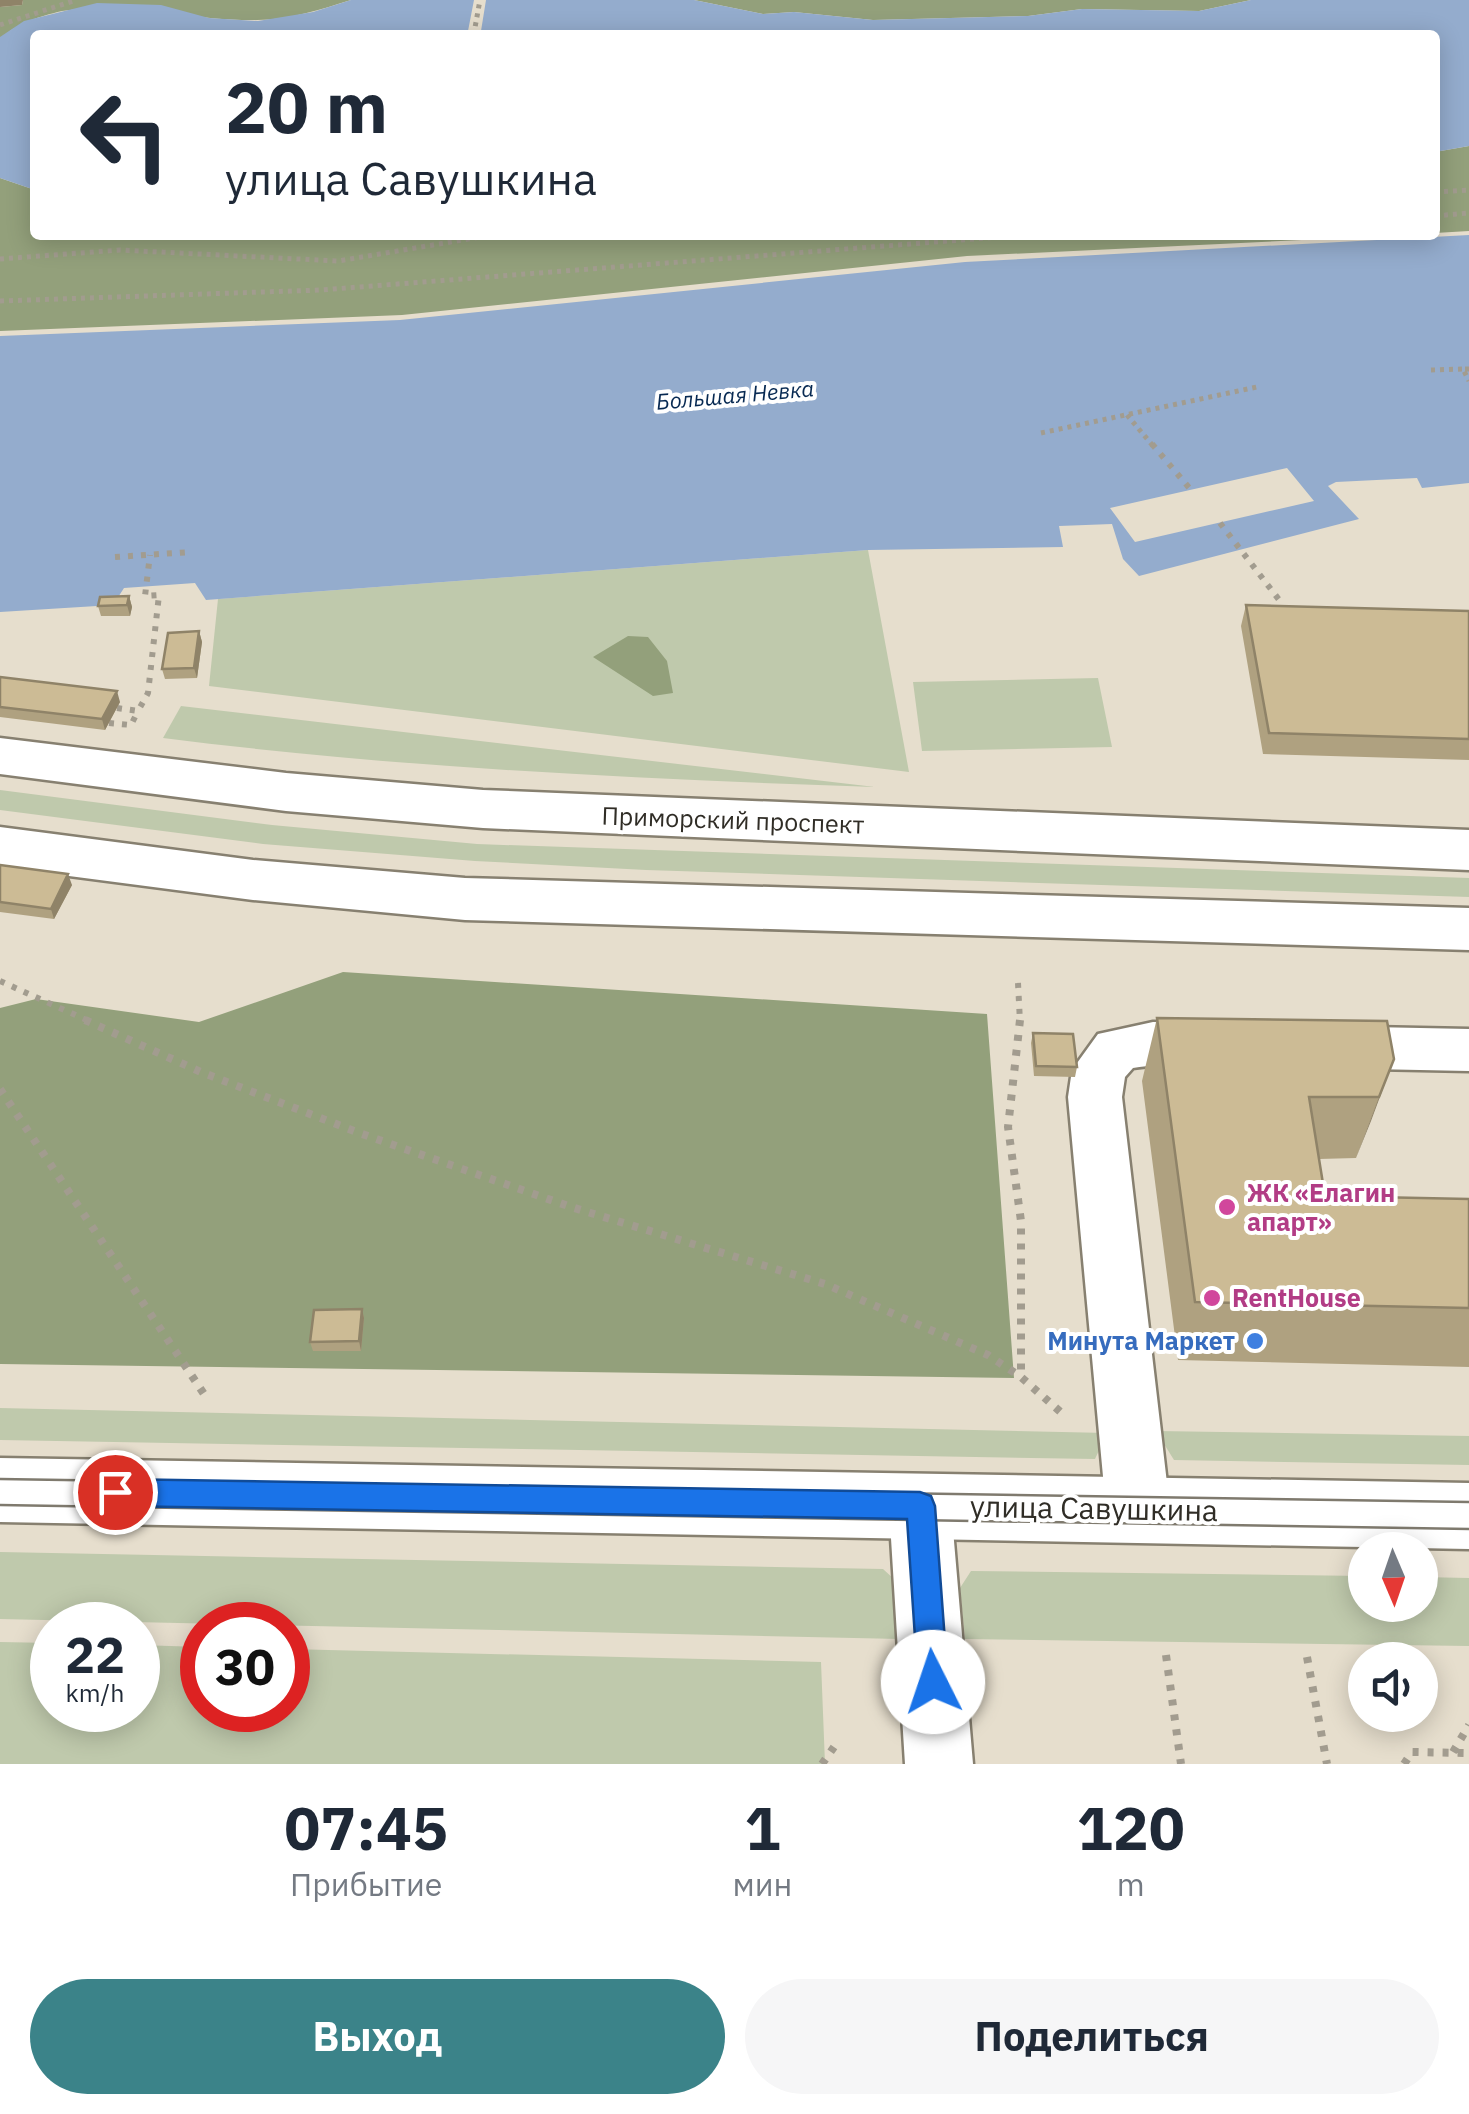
<!DOCTYPE html>
<html lang="ru">
<meta charset="utf-8">
<style>
body{margin:0;font-family:"IBM Plex Sans",sans-serif;background:#f6f6f7;color:#1f2937;height:100vh;display:flex;flex-direction:column;font-size:38px;white-space:nowrap}
*{box-sizing:border-box;margin:0}
p{font-size:32px;color:#747a83}
.icon{flex:none;width:55px;height:55px;fill:none;stroke:currentColor;stroke-width:2;stroke-linecap:round;stroke-linejoin:round}
.map{position:relative;height:1764px;overflow:hidden}
.drawer{display:flex;flex-direction:column;background:#fff;flex:1}
.drawer>*{flex:none}
.guide{position:absolute;left:30px;top:30px;width:1410px;height:210px;border-radius:10px;box-shadow:0 5px 25px #0003;background:#fff;color:#1f2937;overflow:hidden}
.needle{width:65px;rotate:178deg}
.tools{position:absolute;left:1348px;top:1532px;display:grid;gap:20px}
.tools a{display:grid;place-items:center;width:90px;height:90px;border-radius:50%;background:#fff;box-shadow:0 5px 25px #0003;font-size:50px}
.speed{position:absolute;left:30px;top:1602px;display:flex;gap:20px;font-size:50px;font-weight:700;text-align:center}
.speed>*{display:grid;place-content:center;width:130px;height:130px;border-radius:50%;background:#fff;box-shadow:0 5px 25px #0003;line-height:1}
.speed small{font-size:25px;font-weight:400}
.speed .limit{border:15px solid #d22;background:#fff;color:#111}
.pin{position:absolute;display:grid;place-items:center;width:85px;height:85px;color:#fff;margin:-42px;border:5px solid #fff;border-radius:50%;box-shadow:0 2px 10px #0007}
.me{position:absolute;width:110px;margin:-55px;rotate:356deg;stroke-linejoin:round;filter:drop-shadow(0 0 8px #0008)}
.turn{display:flex;align-items:center;gap:35px;height:210px;padding:0 30px;font-size:45px}
.turn .icon{width:130px;height:130px;stroke-width:2.5}
.turn b{display:block;font-size:70px;line-height:85px}
.eta{display:flex;justify-content:space-evenly;align-items:center;height:170px;text-align:center}
.eta b{font-size:60px;font-weight:700;line-height:70px}
.cta{display:flex;gap:20px;margin-top:auto;padding:20px 30px}
.cta a{flex:1;height:115px;border-radius:60px;background:#3b8389;color:#fff;font-size:40px;font-weight:700;line-height:115px;text-align:center}
.cta a+a{background:#f6f6f7;color:#1f2937}
.map>svg:first-child{display:block}
.green{fill:#bfc9ac}
.forest{fill:#93a07b}
.water{fill:#94accd}
.pier{fill:#e6decd}
.lines{fill:none;stroke-linecap:round;stroke-linejoin:round}
.minor-casing{stroke:#878070;stroke-width:5}
.major-casing{stroke:#878070;stroke-width:5}
.path-far2{stroke:#a29c8f;stroke-width:5;stroke-dasharray:4 5;stroke-linecap:butt}
.path-far1{stroke:#a29c8f;stroke-width:6;stroke-dasharray:5 8;stroke-linecap:butt}
.path{stroke:#a29c8f;stroke-width:8;stroke-dasharray:6 9;stroke-linecap:butt}
.minor{fill:#fff;fill-rule:evenodd}
.major{fill:#fff;fill-rule:evenodd}
.tram{stroke:#7f7a6e;stroke-width:2.5}
.wall{fill:#afa180}
.shaded-wall{fill:#8f8368}
.building{fill:#ccbb95;stroke:#8f8368;stroke-width:2.5}
.route{fill:#1a73e8;stroke:#114b97;stroke-width:2.5}
.hotel-dot{fill:#d1479c;stroke:#fff;stroke-width:4}
.shop-dot{fill:#3f7fe0;stroke:#fff;stroke-width:4}
.labels{text-anchor:middle;stroke-width:8;stroke-linejoin:round;paint-order:stroke}
.far-water-label{font-size:22px;font-style:italic;fill:#072952;stroke:#fff}
.street-label{font-size:25px;fill:#302d26;stroke:#fff}
.hotel-label{font-size:25px;font-weight:bold;fill:#b23c85;stroke:#fff;text-anchor:start}
.shop-label{font-size:25px;font-weight:bold;fill:#366cbe;stroke:#fff;text-anchor:end}
.near-street-label{font-size:30px;fill:#302d26;stroke:#fff}
</style>
<div class="map">
<svg width="1469" height="1764" viewBox="0 0 1469 1764">
<rect width="100%" height="100%" fill="#e6decd"/>
<path class="green" d="M 868,550 L 909,772 L 209,686 L 218,599 Z
M 1098,678 L 1112,747 L 922,751 L 913,682 Z
M 181,706 L 875,787 C 637,779 399,768 163,738 Z
M 0,790 L 272,825 L 477,844 L 1469,878 L 1469,897 L 646,870 L 475,861 L 263,844 L 0,810 Z
M 0,1408 L 1107,1433 L 1095,1459 L 0,1440 Z
M 1156,1431 L 1469,1436 L 1469,1465 L 1174,1460 Z
M 0,1552 L 883,1569 L 895,1580 L 900,1639 L 0,1619 Z
M 971,1571 L 1365,1576 L 1365,1605 L 1420,1605 L 1420,1577 L 1469,1578 L 1469,1646 L 965,1639 L 960,1588 Z
M 0,1642 L 52,1643 L 52,1710 L 138,1710 L 138,1645 L 202,1647 L 202,1710 L 288,1710 L 288,1649 L 821,1662 L 825,1764 L 0,1764 Z"/>
<path class="forest" d="M 23,0 L 351,0 C 319,10 286,21 253,20 C 178,20 142,0 62,11 C 38,17 19,22 0,39 L 0,7 L 22,5 Z
M 694,0 L 1251,0 L 1199,11 L 1082,9 L 1028,16 L 873,20 L 794,12 L 763,14 Z
M 1469,146 L 1469,231 L 1435,233 L 1435,152 Z
M 0,178 L 35,190 L 35,235 L 1407,235 L 967,256 L 402,315 L 0,331 Z
M 628,636 L 648,637 L 667,661 L 673,693 L 653,696 L 593,657 Z
M 343,972 L 987,1014 L 1014,1378 L 0,1364 L 0,1008 L 36,999 L 199,1022 Z"/>
<path class="water" d="M 351,0 L 694,0 L 763,14 L 794,12 L 873,20 L 1028,16 L 1082,9 L 1199,11 L 1251,0 L 1469,0 L 1469,146 L 1435,152 L 1435,35 L 35,35 L 35,190 L 0,178 L 0,37 L 24,21 L 97,3 L 161,5 L 209,18 L 258,21 L 313,12 Z
M 1469,235 L 1469,483 L 1422,488 L 1417,478 L 1336,482 L 1328,486 L 1359,519 L 1139,576 L 1123,559 L 1112,524 L 1059,526 L 1063,547 L 868,550 L 206,600 L 195,583 L 124,588 L 113,605 L 0,612 L 0,336 L 400,320 L 965,262 Z"/>
<path class="pier" d="M 474,0 L 486,0 L 481,31 L 676,31 L 675,35 L 377,35 L 378,31 L 468,31 Z
M 1287,468 L 1314,501 L 1135,542 L 1110,508 Z"/>
<g class="lines">
<g class="minor-casing">
<path id="minor" d="M 1153,1022 L 1217,1023 L 1236,1029 L 1244,1044 L 1236,1059 C 1203,1070 1167,1062 1133,1068 L 1125,1077 L 1122,1097 L 1170,1509 L 1160,1530 L 1138,1539 L 1116,1530 L 1106,1509 L 1068,1097 L 1072,1070 L 1098,1034 Z
M 1322,1026 L 1469,1029 L 1469,1071 L 1322,1068 L 1303,1062 L 1295,1047 L 1303,1032 Z
M 920,1477 L 942,1485 L 951,1506 L 973,1764 L 905,1764 L 889,1506 L 898,1485 Z"/>
</g>
<g class="major-casing">
<path id="major" d="M 0,738 L 286,773 L 483,790 L 1469,830 L 1469,870 L 483,828 L 286,811 L 0,774 Z
M 0,827 L 253,860 L 465,878 L 1469,908 L 1469,950 L 465,920 L 253,900 L 0,867 Z
M 0,1458 L 1469,1483 L 1469,1549 L 0,1522 Z"/>
</g>
<path class="path-far2" d="M 0,25 L 76,0
M 474,33 L 670,34
M 382,34 L 474,33 L 480,0
M 1435,192 L 1469,190
M 1435,216 L 1469,213
M 0,259 L 120,250 L 338,261 L 492,235
M 0,301 L 321,290 L 1025,235
M 1469,369 L 1463,369 L 1469,381
M 1431,370 L 1463,369
M 1127,415 L 1154,447
M 1041,433 L 1257,387"/>
<path class="path-far1" d="M 1152,444 L 1191,490
M 1220,523 L 1280,601
M 115,557 L 191,552
M 117,708 L 138,711 L 148,693 L 159,595 L 145,596 L 150,555
M 109,723 L 131,725 L 138,711
M 0,981 L 91,1022
M 1018,983 L 1020,1022"/>
<path class="path" d="M 85,1020 L 201,1072 L 362,1134 L 571,1207 L 825,1284 L 988,1355 L 1021,1377 L 1065,1416
M 1020,1020 L 1008,1127 L 1021,1221 L 1021,1376
M 0,1089 L 208,1400
M 1166,1655 L 1181,1764
M 1307,1657 L 1327,1764
M 1453,1752 L 1469,1725
M 822,1764 L 834,1747
M 1404,1764 L 1412,1752 L 1469,1753"/>
<use href="#minor" class="minor"/>
<use href="#major" class="major"/>
<path class="tram" d="M 0,1479 L 1469,1502
M 0,1505 L 1469,1529"/>
</g>
<path class="wall" d="M 129,596 L 132,607 L 130,616 L 101,616 L 98,606 Z
M 1246,605 L 1469,611 L 1469,760 L 1263,754 L 1241,626 Z
M 199,631 L 202,642 L 197,678 L 165,679 L 162,669 Z
M 0,677 L 120,702 L 105,730 L 0,717 Z
M 0,865 L 72,885 L 54,919 L 0,912 Z
M 1157,1018 L 1394,1059 L 1356,1158 L 1319,1159 L 1325,1196 L 1469,1199 L 1469,1367 L 1178,1360 L 1142,1081 Z
M 1033,1033 L 1077,1067 L 1075,1077 L 1034,1076 L 1031,1043 Z
M 362,1309 L 364,1318 L 361,1351 L 313,1351 L 310,1342 Z"/>
<path class="shaded-wall" d="M 0,0 L 23,0 L 22,5 L 0,7 Z
M 129,596 L 132,607 L 130,616 L 127,605 Z
M 199,631 L 202,642 L 197,678 L 194,668 Z
M 117,691 L 120,702 L 105,730 L 102,719 Z
M 68,874 L 72,885 L 54,919 L 51,909 Z
M 1394,1059 L 1371,1121 L 1356,1158 L 1379,1097 Z
M 362,1309 L 364,1318 L 361,1351 L 359,1341 Z"/>
<path class="building" d="M 129,596 L 127,605 L 98,606 L 100,597 Z
M 1246,605 L 1469,611 L 1469,739 L 1269,733 Z
M 199,631 L 194,668 L 162,669 L 168,633 Z
M 0,677 L 117,691 L 102,719 L 0,707 Z
M 0,865 L 68,874 L 51,909 L 0,902 Z
M 1157,1018 L 1387,1021 L 1394,1059 L 1379,1097 L 1309,1097 L 1325,1196 L 1469,1199 L 1469,1308 L 1195,1302 Z
M 1033,1033 L 1073,1034 L 1077,1067 L 1036,1066 Z
M 362,1309 L 359,1341 L 310,1342 L 314,1310 Z"/>
<path class="route" d="M 115,1479 L 920,1492 L 931,1496 L 935,1506 L 948,1682 L 943,1692 L 933,1697 L 922,1692 L 918,1682 L 907,1519 L 115,1506 L 105,1502 L 101,1492 L 105,1483 Z"/>
<g class="hotel-dot">
<circle cx="1227" cy="1207" r="10"/>
<circle cx="1212" cy="1298" r="10"/>
</g>
<circle class="shop-dot" cx="1255" cy="1341" r="10"/>
<g class="labels">
<g class="far-water-label">
<text transform="translate(735 395) rotate(-5)" y="8">Большая Невка</text>
</g>
<g class="street-label">
<text transform="translate(733 820) rotate(2)" y="9">Приморский проспект</text>
</g>
<g class="hotel-label">
<text x="1247" y="1202">ЖК «Елагин<tspan x="1247" dy="29">апарт»</tspan></text>
<text x="1232" y="1307">RentHouse</text>
</g>
<g class="shop-label">
<text x="1235" y="1350">Минута Маркет</text>
</g>
<g class="near-street-label">
<text transform="translate(1094 1509) rotate(1)" y="10">улица Савушкина</text>
</g>
</g>
</svg>
<div class="tools">
<a><svg class="needle" viewBox="-14 -14 28 28"><path d="M0-13l5 13h-10z" fill="#e53935"/><path d="M0 13l5-13h-10z" fill="#747a83"/></svg></a>
<a><svg class="icon" aria-label="sound" viewBox="0 0 24 24"><path d="M4 9h4l5-4v14l-5-4H4zM17 9q2 3 0 6"/></svg></a>
</div>
<div class="speed"><div>22<small>km/h</small></div><div class="limit">30</div></div>
<div class="pin" style="left:115px;top:1492px;background:#d93025"><svg class="icon" aria-label="arrive" viewBox="0 0 24 24"><path d="M6 21V4h12l-3 4 3 4H6"/></svg></div>
<svg class="me" style="left:933px;top:1682px" viewBox="-20 -20 40 40"><circle r="19" fill="#fff"/><path d="M0-13L10 11 0 6-10 11z" fill="#1a73e8"/></svg>
<div class="guide">
<div class="turn"><svg class="icon" aria-label="left" viewBox="0 0 24 24"><path d="M17 20v-9H6M10 6l-5 5 5 5"/></svg><div><b>20 m</b>улица Савушкина</div></div>
</div>
</div>
<section class="drawer">
<div class="eta">
<div><b>07:45</b><p>Прибытие</p></div>
<div><b>1</b><p>мин</p></div>
<div><b>120</b><p>m</p></div>
</div>
<div class="cta"><a>Выход</a><a>Поделиться</a></div>
</section>
